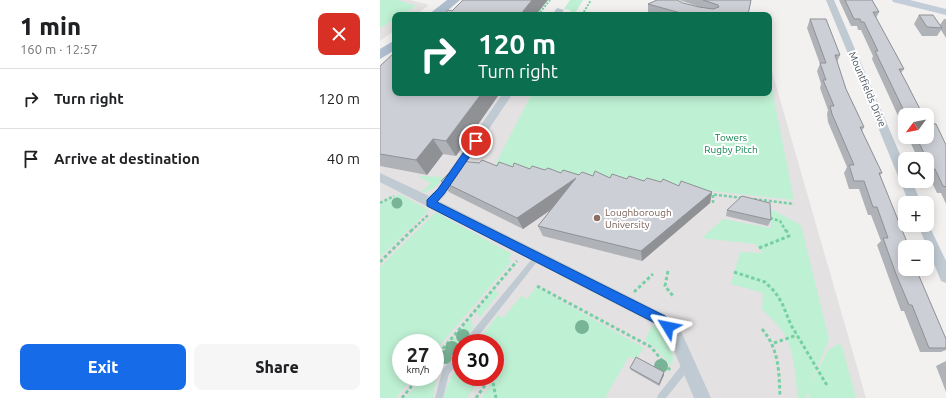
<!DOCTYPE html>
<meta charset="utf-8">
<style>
body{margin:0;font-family:Ubuntu,sans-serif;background:#f6f6f6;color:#202124;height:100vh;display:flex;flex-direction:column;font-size:15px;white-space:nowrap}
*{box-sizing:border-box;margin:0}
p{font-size:13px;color:#757577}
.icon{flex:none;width:22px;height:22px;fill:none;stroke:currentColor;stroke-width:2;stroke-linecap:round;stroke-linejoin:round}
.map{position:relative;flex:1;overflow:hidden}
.details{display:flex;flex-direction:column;background:#fff;width:380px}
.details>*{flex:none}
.top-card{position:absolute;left:12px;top:12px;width:380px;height:84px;border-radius:8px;box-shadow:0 2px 10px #0003;background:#0b6e4f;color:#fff;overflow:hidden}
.needle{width:26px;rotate:238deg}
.controls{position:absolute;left:518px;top:108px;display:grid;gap:8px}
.controls a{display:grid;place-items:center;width:36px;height:36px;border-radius:8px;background:#fff;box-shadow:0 2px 10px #0003;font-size:20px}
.speed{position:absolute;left:12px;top:334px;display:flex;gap:8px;font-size:20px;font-weight:700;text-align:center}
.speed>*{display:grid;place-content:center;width:52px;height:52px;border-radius:50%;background:#fff;box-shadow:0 2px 10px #0003;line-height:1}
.speed small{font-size:10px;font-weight:400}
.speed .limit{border:6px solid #d22;background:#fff;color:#111}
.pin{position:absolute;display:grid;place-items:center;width:34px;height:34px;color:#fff;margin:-17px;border:2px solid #fff;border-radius:50%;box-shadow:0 1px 4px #0007}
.me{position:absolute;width:44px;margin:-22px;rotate:305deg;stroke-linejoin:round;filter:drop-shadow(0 0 3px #0008)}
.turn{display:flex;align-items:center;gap:14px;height:84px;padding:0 20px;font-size:18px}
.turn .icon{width:52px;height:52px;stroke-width:2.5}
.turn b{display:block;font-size:28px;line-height:34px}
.round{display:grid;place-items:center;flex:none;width:42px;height:42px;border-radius:8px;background:#f6f6f6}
.overview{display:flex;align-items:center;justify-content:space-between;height:68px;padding:0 20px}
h1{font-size:24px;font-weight:800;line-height:30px}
.action{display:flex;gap:8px;margin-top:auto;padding:8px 20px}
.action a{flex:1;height:46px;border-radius:8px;background:#156be8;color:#fff;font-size:16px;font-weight:800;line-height:46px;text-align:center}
.action a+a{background:#f6f6f6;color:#202124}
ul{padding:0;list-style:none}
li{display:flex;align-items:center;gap:12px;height:60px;padding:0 20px;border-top:1px solid #e0e0e0}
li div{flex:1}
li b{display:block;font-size:15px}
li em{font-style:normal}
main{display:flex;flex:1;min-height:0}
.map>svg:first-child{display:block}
.education{fill:#e4e1e2;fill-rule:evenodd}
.green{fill:#bef0d3}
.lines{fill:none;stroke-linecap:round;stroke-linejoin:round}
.path-far2{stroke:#75d0a5;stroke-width:2;stroke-dasharray:2 1.5;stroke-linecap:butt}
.path-far1{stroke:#75d0a5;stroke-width:2.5;stroke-dasharray:3 2;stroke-linecap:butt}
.path{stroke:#75d0a5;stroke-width:3;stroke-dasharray:3.5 2.5;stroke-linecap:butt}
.lane{fill:#c0cad2;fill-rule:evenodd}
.street{fill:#c0cad2;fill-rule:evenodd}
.secondary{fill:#c2cdd9;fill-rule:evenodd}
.primary{fill:#afbecf;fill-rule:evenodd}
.tree{fill:#79b497}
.wall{fill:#afb2b7}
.shaded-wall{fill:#8f9195}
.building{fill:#cccfd5;stroke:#8f9195}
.route{fill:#156be8;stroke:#0e4697}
.education-dot{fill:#8d6e63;stroke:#fff;stroke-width:1.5}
.labels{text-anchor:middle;stroke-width:4;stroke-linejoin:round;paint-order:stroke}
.street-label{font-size:10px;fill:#47535e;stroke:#fff}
.park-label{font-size:10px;fill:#15824f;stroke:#fff}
.education-label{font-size:10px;fill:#785e54;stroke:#fff;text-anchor:start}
</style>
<main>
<section class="details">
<div class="overview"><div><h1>1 min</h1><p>160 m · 12:57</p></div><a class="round" style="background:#d93025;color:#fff"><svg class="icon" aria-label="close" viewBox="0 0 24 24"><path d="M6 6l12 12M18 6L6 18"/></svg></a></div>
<ul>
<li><svg class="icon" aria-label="right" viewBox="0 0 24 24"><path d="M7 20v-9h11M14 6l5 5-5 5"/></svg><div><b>Turn right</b></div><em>120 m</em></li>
<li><svg class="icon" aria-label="arrive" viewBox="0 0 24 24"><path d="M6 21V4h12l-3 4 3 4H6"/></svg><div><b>Arrive at destination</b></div><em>40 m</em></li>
</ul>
<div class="action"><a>Exit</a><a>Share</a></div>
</section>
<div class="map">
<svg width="566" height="398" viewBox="0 0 566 398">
<rect width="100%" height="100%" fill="#f3f0f0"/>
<path class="education" d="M 0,0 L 30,0 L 49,5 L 36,15 L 15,15 L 15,30 L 0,41 Z
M 389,61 L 486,398 L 0,398 L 0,72 L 15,93 L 389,93 ZM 21,343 L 55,343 L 55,377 L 21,377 ZM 81,343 L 115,343 L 115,377 L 81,377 Z"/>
<path class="green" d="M 0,0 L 18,0 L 36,6 L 21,15 L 15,15 L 15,19 L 0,28 Z
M 190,0 L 203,0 L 194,15 L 188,15 L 191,10 L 184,9 Z
M 389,75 L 414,200 L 114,167 L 152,93 L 389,93 Z
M 41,176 L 64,177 C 58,185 52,192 41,192 L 51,183 L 39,177 Z
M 19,194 L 49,210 L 0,257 L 0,205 Z
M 389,208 L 421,225 L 449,339 L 430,386 L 448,350 L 461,343 L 476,398 L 430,398 L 428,392 L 426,398 L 418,398 C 415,376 415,348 401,329 C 396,322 388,316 382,309 L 383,293 L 351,284 L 360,252 L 383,253 L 375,244 L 322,238 L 343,219 L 391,228 Z
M 56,212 L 132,254 L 128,259 L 132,261 L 55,351 L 55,343 L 21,343 L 21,377 L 33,377 L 16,398 L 0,398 L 0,267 Z
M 156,287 L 264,348 L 256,359 L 249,356 L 225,398 L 101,398 L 127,361 L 115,353 L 115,343 L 97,342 L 118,315 L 123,318 L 141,296 L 147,299 Z
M 114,290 L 119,293 L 100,317 L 96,313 Z
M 91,318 L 93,328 L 60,370 L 55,371 L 55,362 Z
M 272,325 C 285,330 298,354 291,366 L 277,349 L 265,340 Z
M 81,370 L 81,377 L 102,377 L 87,398 L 63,398 L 72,374 Z
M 56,378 L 53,398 L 25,398 L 41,381 Z"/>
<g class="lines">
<path class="path-far2" d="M 158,15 L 170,0
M 202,15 L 211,0"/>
<path class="path-far1" d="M 329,194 L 363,198
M 333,195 L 333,203
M 374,199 L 414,204
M 0,203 L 14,196
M 390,218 L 400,221 L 406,231
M 31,231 L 48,215"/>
<path class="path" d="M 379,248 L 409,236 L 406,230
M 0,262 L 32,230
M 288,271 L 285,286 L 293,296
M 354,272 L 385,282 L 395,292 L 402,303 L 411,325 L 448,387
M 157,286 L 271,347 L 290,370
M 254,292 L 273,274
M 382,329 C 399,349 399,371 400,396
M 394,343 L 417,335
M 55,358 L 137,261
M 115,360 L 120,364 L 115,371
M 112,377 L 116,398
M 22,398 L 39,377
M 96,398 L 111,377"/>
<path class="lane" d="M 158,253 L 160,254 L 161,256 L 160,258 L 93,343 L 84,343 L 85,340 L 156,254 Z
M 81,349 L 81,359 L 69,374 L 63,398 L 55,398 L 63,369 L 78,350 Z
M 307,361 L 310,362 L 311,365 L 310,368 L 286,398 L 277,398 L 278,395 L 304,362 Z"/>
<path class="street" d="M 446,0 L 454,0 L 525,166 L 525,181 L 532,181 L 541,203 L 529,203 Z
M 177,8 L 184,10 L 180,15 L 172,15 Z
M 123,93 L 133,93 L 65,195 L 59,201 L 286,315 L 300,329 L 331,398 L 314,398 L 289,339 L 276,325 L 0,182 L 0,173 L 49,196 L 57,189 Z
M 547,221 L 566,261 L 566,283 L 561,281 L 538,225 L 547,225 Z"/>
<path class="secondary" d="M 512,0 L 530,0 L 566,9 L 566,15 L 513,2 Z"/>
<path class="primary" d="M 67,0 L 80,0 L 62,15 L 48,15 Z
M 15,40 L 15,50 L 0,59 L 0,49 Z"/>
</g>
<g class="tree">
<circle cx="17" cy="203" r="5.5"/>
<circle cx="202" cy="327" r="7"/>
<circle cx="83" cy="336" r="7"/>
<circle cx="72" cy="348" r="7"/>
<circle cx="65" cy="357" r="7"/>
<circle cx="281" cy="366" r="7"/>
</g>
<path class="wall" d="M 299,0 L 371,0 L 368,15 L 279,15 L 268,12 L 268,4 L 303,3 L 323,8 Z
M 459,0 L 492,0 L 499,12 L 496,18 L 524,69 L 521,73 L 543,115 L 525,115 L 525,131 L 492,59 L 493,56 L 481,30 L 478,30 L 477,26 L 471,26 Z
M 539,15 L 560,25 L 564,19 L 566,19 L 566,38 L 561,30 L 557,36 L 542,36 L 534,24 Z
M 430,19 L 460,55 L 457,62 L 466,89 L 484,127 L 482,131 L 502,173 L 500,175 L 525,247 L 566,339 L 566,350 L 561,352 L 540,352 L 524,311 L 521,311 L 510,281 L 497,245 L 501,241 L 491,215 L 488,215 L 479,189 L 469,189 L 464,173 L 467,167 L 448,122 L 447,114 L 448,110 L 440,88 L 441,84 L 437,71 L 440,64 L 427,28 Z
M 0,66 L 15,93 L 120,93 L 76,156 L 63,154 L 47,175 L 0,166 Z
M 528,137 L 547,137 L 566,145 L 566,204 L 561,193 L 557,193 L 549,176 L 547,176 L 547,159 L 538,159 Z
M 117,166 L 150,169 L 199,175 L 213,176 L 230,178 L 281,182 L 332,192 L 330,203 L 262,261 L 163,236 L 158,226 L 171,210 L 143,229 L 69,192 L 61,181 Z
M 347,210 L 391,220 L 388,226 L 346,216 Z
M 566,361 L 566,392 L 556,366 Z
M 250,368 L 284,372 L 284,375 L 279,386 L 251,370 Z"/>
<path class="shaded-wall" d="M 152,0 L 168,0 L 156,15 L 140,15 Z
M 102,93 L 120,93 L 76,156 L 66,141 Z
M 53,139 L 63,154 L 47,175 L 36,160 Z
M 196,178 L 199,190 L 143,229 L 137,218 Z
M 332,192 L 330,203 L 262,261 L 261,251 Z
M 284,372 L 284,375 L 279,386 L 279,384 Z"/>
<path class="building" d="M 83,0 L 152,0 L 140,15 L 63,15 L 68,10 L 72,11 Z
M 277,0 L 297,0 L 303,3 L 319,7 L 333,9 L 339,7 L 338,5 L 323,0 L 371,0 L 369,10 L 367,15 L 308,15 L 268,4 Z
M 465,0 L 492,0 L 499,12 L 493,12 L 524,69 L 519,69 L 525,80 L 543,115 L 526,115 L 495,51 L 498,51 L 484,22 L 481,22 L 480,19 L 474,19 Z
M 539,15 L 553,15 L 562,28 L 547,27 Z
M 430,19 L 446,19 L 460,55 L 455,55 L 466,89 L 484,127 L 480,127 L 502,173 L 499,173 L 529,247 L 525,247 L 525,269 L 536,269 L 566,339 L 566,348 L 549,348 L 532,305 L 529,305 L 516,274 L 503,238 L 508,238 L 497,207 L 493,207 L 484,181 L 474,181 L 469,165 L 474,165 L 452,114 L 450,106 L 454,106 L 443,80 L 446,80 L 440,63 L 446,63 Z
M 15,52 L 15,93 L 102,93 L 66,141 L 53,139 L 36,160 L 0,154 L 0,66 Z
M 547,122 L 548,123 L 556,124 L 566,145 L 566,187 L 563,186 L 555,169 L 552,169 L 536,137 L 547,137 Z
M 102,160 L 117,166 L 119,162 L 133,167 L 134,163 L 150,169 L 152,166 L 165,170 L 168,168 L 181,173 L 183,170 L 199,175 L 202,172 L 213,176 L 215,171 L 230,178 L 232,174 L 247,179 L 249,176 L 264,181 L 267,178 L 281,182 L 283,179 L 299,186 L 301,181 L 332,192 L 261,251 L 158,226 L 196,178 L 137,218 L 61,181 L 81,161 L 99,163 Z
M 362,196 L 390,203 L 391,220 L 347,210 Z
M 256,357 L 284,372 L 279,384 L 250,368 Z"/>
<path class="route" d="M 96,138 L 99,139 L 99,143 L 64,194 L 57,202 L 285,316 L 294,327 L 292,331 L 288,332 L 277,324 L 47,206 L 47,200 L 58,189 L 93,139 Z"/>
<circle class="education-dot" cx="217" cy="218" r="4"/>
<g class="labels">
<g class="street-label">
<text transform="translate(488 89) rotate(67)" y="4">Mountfields Drive</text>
</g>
<g class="park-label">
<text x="351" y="141">Towers<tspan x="351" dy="12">Rugby Pitch</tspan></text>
</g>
<g class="education-label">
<text x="225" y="216">Loughborough<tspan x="225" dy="12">University</tspan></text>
</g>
</g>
</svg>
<div class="controls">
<a><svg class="needle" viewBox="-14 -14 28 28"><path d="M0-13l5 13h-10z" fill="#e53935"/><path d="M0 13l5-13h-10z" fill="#757577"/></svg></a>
<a><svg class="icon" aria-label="search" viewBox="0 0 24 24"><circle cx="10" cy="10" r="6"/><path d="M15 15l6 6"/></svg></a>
<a>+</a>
<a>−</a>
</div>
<div class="speed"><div>27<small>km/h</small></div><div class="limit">30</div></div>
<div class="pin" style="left:96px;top:141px;background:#d93025"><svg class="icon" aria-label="arrive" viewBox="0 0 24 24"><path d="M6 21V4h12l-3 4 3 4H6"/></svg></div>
<svg class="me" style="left:288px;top:327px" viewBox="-20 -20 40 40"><path d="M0-17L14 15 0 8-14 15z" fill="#156be8" stroke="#fff" stroke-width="4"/></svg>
<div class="top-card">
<div class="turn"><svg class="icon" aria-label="right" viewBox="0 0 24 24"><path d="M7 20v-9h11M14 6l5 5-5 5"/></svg><div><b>120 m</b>Turn right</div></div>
</div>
</div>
</main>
